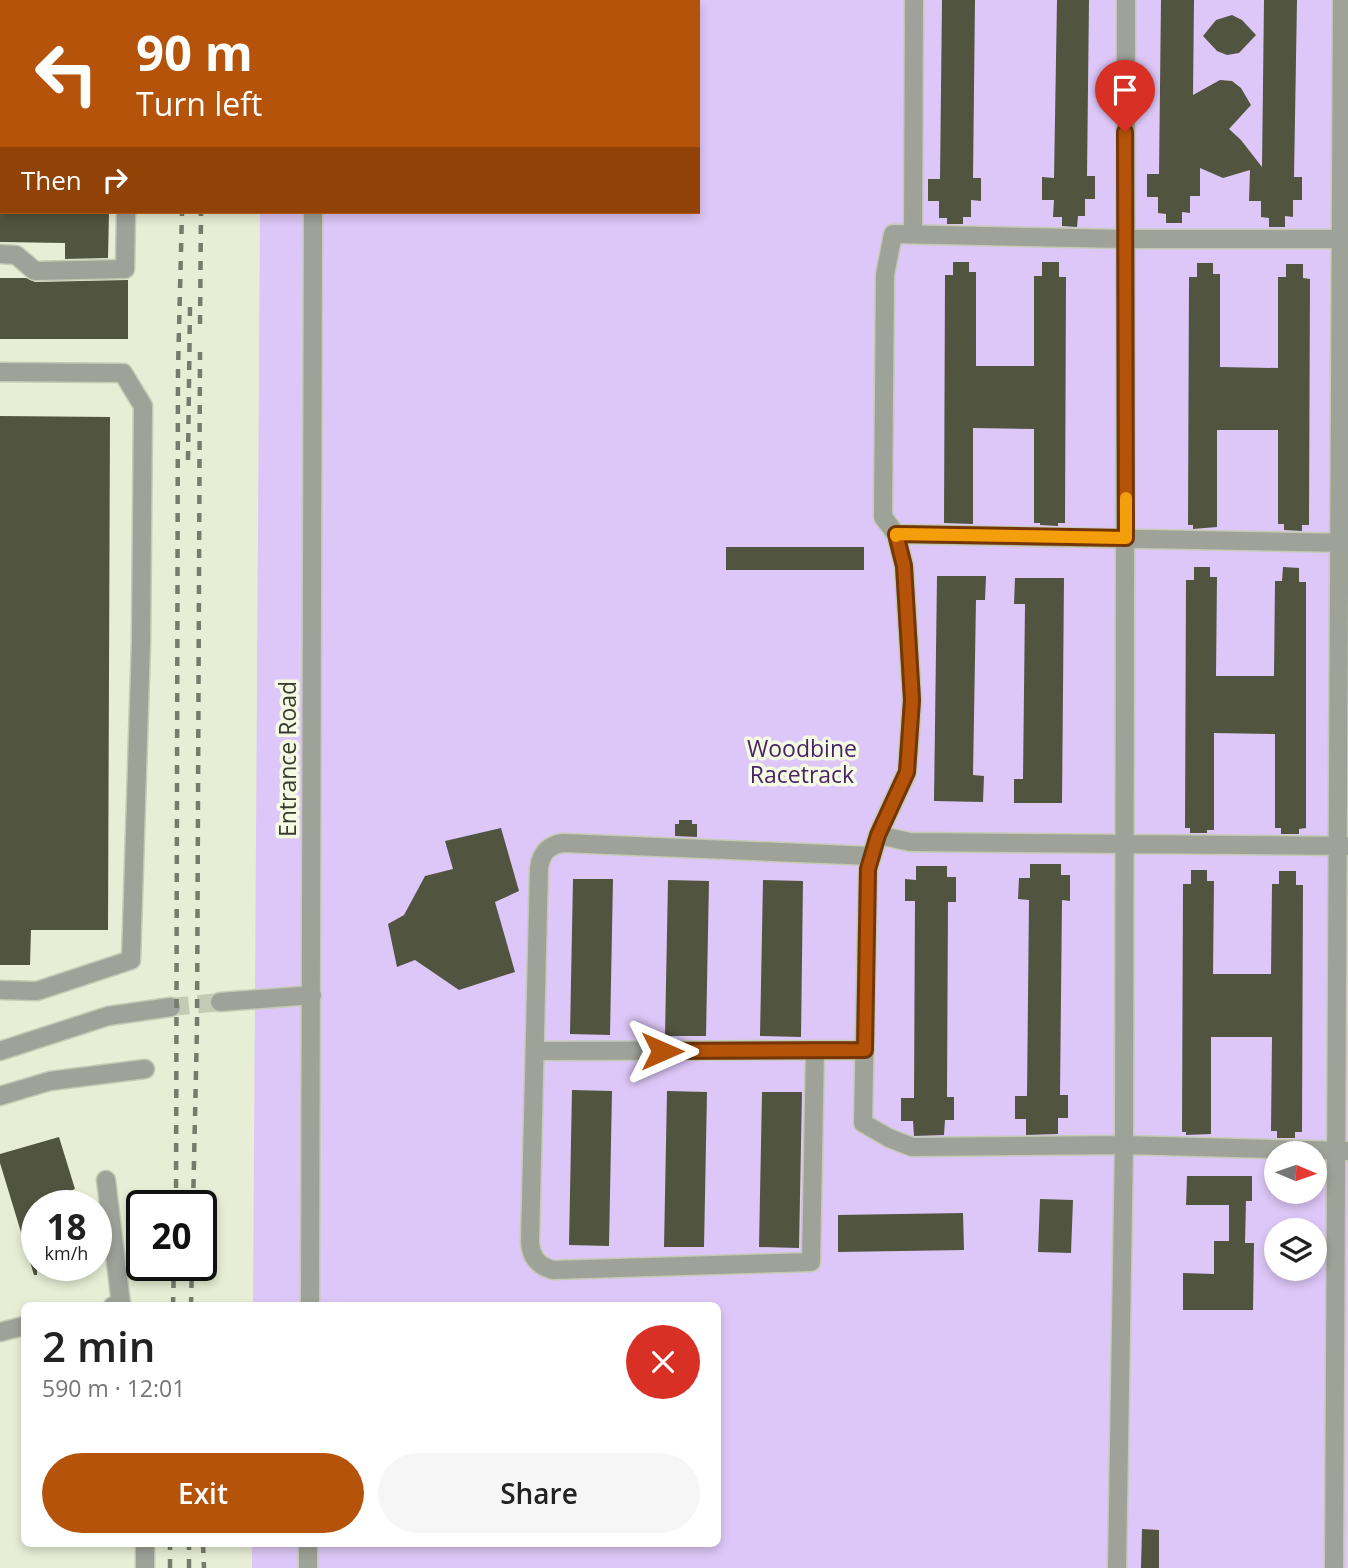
<!DOCTYPE html>
<meta charset="utf-8">
<style>
body{margin:0;font-family:"Open Sans",sans-serif;background:#f6f6f6;color:#222;height:100vh;display:flex;flex-direction:column;font-size:26px;white-space:nowrap}
*{box-sizing:border-box;margin:0}
p{font-size:23px;color:#767676}
.icon{flex:none;width:38px;height:38px;fill:none;stroke:currentColor;stroke-width:2;stroke-linecap:round;stroke-linejoin:round}
.map{position:relative;flex:1;overflow:hidden}
.sheet{position:absolute;left:21px;top:1302px;width:700px;height:245px;display:flex;flex-direction:column;background:#fff;border-radius:10px;box-shadow:0 4px 10px #0003}
.sheet>*{flex:none}
.hud{position:absolute;left:0px;top:0px;width:700px;height:214px;box-shadow:0 4px 10px #0003;background:#b45309;color:#fff;overflow:hidden}
.needle{width:46px;rotate:92deg}
.buttons{position:absolute;left:1264px;top:1141px;display:grid;gap:14px}
.buttons a{display:grid;place-items:center;width:63px;height:63px;border-radius:50%;background:#fff;box-shadow:0 4px 10px #0003;font-size:35px}
.speed{position:absolute;left:21px;top:1190px;display:flex;gap:14px;font-size:35px;font-weight:700;text-align:center}
.speed>*{display:grid;place-content:center;width:91px;height:91px;border-radius:50%;background:#fff;box-shadow:0 4px 10px #0003;line-height:1}
.speed small{font-size:18px;font-weight:400}
.speed .limit{border:4px solid #111;border-radius:10px;background:#fff;color:#111}
.pin{position:absolute;display:grid;place-items:center;width:60px;height:60px;color:#fff;margin:-72px -30px;border-radius:50% 50% 50% 0;rotate:-45deg;box-shadow:0 0 7px #0007}
.pin .icon{rotate:45deg}
.me{position:absolute;width:77px;margin:-38px;rotate:90deg;stroke-linejoin:round;filter:drop-shadow(0 0 5px #0008)}
.turn{display:flex;align-items:center;gap:24px;height:147px;padding:0 21px;font-size:32px}
.turn .icon{width:91px;height:91px;stroke-width:2.5}
.turn b{display:block;font-size:49px;line-height:60px}
.then{display:flex;align-items:center;height:66px;padding:0 21px;background:#0003;gap:14px;font-size:26px}
.round{display:grid;place-items:center;flex:none;width:74px;height:74px;border-radius:37px;background:#f6f6f6}
.overview{display:flex;align-items:center;justify-content:space-between;height:119px;padding:0 21px}
h1{font-size:42px;font-weight:600;line-height:52px}
.cta{display:flex;gap:14px;margin-top:auto;padding:14px 21px}
.cta a{flex:1;height:80px;border-radius:42px;background:#b45309;color:#fff;font-size:28px;font-weight:600;line-height:80px;text-align:center}
.cta a+a{background:#f6f6f6;color:#222}
.map>svg:first-child{display:block}
.green{fill:#ddc7f8;fill-rule:evenodd}
.building{fill:#515540}
.lines{fill:none;stroke-linecap:round;stroke-linejoin:round}
.minor-tunnel{stroke:#c5cab4;stroke-width:18;stroke-dasharray:18 9;stroke-linecap:butt}
.minor-casing{stroke:#c5cab4;stroke-width:21}
.minor{stroke:#9fa298;stroke-width:18}
.rail{stroke:#787b6c;stroke-width:4.5;stroke-dasharray:9 9;stroke-linecap:butt}
.route-casing{stroke:#753606;stroke-width:18}
.route{stroke:#b45309;stroke-width:12}
.slow{stroke:#f59e0b;stroke-width:12}
.labels{text-anchor:middle;stroke-width:7;stroke-linejoin:round;paint-order:stroke}
.park-label{font-size:23px;fill:#482469;stroke:#f5fbe2}
.street-label{font-size:23px;fill:#383a30;stroke:#f5fbe2}
</style>
<div class="map">
<svg width="1348" height="1568" viewBox="0 0 1348 1568">
<rect width="100%" height="100%" fill="#e8eed5"/>
<path class="green" d="M 261,0 L 1348,0 L 1348,1568 L 252,1568 L 252,1544 L 718,1544 L 718,1306 L 253,1305 L 260,212 L 698,212 L 698,2 ZM 1276,1153 L 1314,1153 L 1314,1192 L 1276,1192 ZM 1276,1230 L 1314,1230 L 1314,1269 L 1276,1269 Z"/>
<path class="building" d="M 942,0 L 975,0 L 973,178 L 981,178 L 981,201 L 971,200 L 971,217 L 963,217 L 963,224 L 947,224 L 947,218 L 939,218 L 939,201 L 928,201 L 928,179 L 940,179 Z
M 1057,0 L 1089,0 L 1087,176 L 1095,176 L 1095,199 L 1085,199 L 1085,216 L 1078,216 L 1077,227 L 1062,226 L 1062,217 L 1053,217 L 1054,200 L 1042,200 L 1042,177 L 1054,178 Z
M 1161,0 L 1194,0 L 1193,95 L 1220,80 L 1232,81 L 1241,88 L 1251,105 L 1229,129 L 1241,140 L 1262,167 L 1264,0 L 1297,0 L 1294,177 L 1302,177 L 1302,200 L 1293,200 L 1293,217 L 1285,216 L 1285,227 L 1269,227 L 1269,218 L 1261,217 L 1261,201 L 1249,201 L 1250,170 L 1223,178 L 1200,168 L 1200,196 L 1190,196 L 1190,213 L 1182,212 L 1182,223 L 1166,223 L 1166,214 L 1158,213 L 1158,197 L 1147,197 L 1147,174 L 1159,174 Z
M 1232,15 L 1242,20 L 1256,35 L 1239,53 L 1227,55 L 1217,51 L 1203,36 L 1216,20 Z
M 0,212 L 109,212 L 108,258 L 65,259 L 65,243 L 0,242 Z
M 953,262 L 969,262 L 969,272 L 976,272 L 976,366 L 1034,366 L 1034,276 L 1042,276 L 1042,262 L 1059,262 L 1059,277 L 1066,277 L 1065,523 L 1058,523 L 1058,526 L 1040,525 L 1040,523 L 1034,523 L 1034,429 L 973,428 L 973,524 L 944,523 L 945,275 L 953,275 Z
M 1197,263 L 1213,263 L 1213,274 L 1220,274 L 1220,367 L 1278,368 L 1278,277 L 1286,277 L 1286,264 L 1303,264 L 1303,278 L 1310,279 L 1309,525 L 1302,525 L 1302,531 L 1284,530 L 1284,524 L 1278,524 L 1278,430 L 1217,430 L 1217,527 L 1193,529 L 1193,525 L 1188,525 L 1189,277 L 1197,277 Z
M 0,278 L 26,278 L 35,282 L 128,280 L 128,339 L 0,339 Z
M 0,416 L 110,417 L 108,930 L 31,930 L 30,965 L 0,965 Z
M 726,547 L 864,547 L 864,570 L 726,570 Z
M 1194,567 L 1210,567 L 1210,577 L 1217,577 L 1216,676 L 1274,676 L 1275,581 L 1282,581 L 1283,567 L 1299,568 L 1299,582 L 1306,582 L 1306,828 L 1299,829 L 1299,834 L 1281,834 L 1281,828 L 1275,828 L 1275,734 L 1214,733 L 1214,830 L 1207,830 L 1207,833 L 1190,833 L 1190,828 L 1185,828 L 1186,580 L 1194,580 Z
M 937,576 L 986,576 L 985,600 L 976,600 L 973,775 L 984,776 L 983,802 L 934,801 Z
M 1015,578 L 1064,578 L 1062,803 L 1014,803 L 1014,779 L 1023,779 L 1025,604 L 1014,604 Z
M 679,820 L 692,820 L 692,824 L 697,824 L 697,837 L 675,836 L 675,824 L 679,824 Z
M 501,828 L 519,891 L 495,902 L 515,972 L 459,990 L 415,960 L 397,967 L 388,924 L 404,915 L 425,876 L 453,869 L 445,841 Z
M 1030,864 L 1061,864 L 1061,875 L 1070,875 L 1070,901 L 1062,900 L 1060,1095 L 1068,1095 L 1068,1118 L 1058,1118 L 1058,1134 L 1026,1135 L 1026,1119 L 1015,1119 L 1015,1096 L 1027,1096 L 1029,900 L 1018,899 L 1019,878 L 1030,878 Z
M 916,866 L 947,866 L 947,877 L 956,877 L 956,902 L 948,902 L 947,1097 L 954,1097 L 954,1120 L 945,1120 L 944,1135 L 914,1136 L 913,1121 L 901,1121 L 901,1098 L 914,1098 L 915,901 L 905,901 L 905,879 L 916,880 Z
M 1191,870 L 1207,870 L 1207,881 L 1214,881 L 1213,974 L 1271,974 L 1272,884 L 1279,884 L 1279,871 L 1296,871 L 1296,885 L 1303,885 L 1302,1132 L 1295,1132 L 1295,1138 L 1277,1138 L 1277,1131 L 1271,1131 L 1272,1037 L 1211,1037 L 1211,1134 L 1186,1135 L 1186,1132 L 1182,1132 L 1183,884 L 1191,884 Z
M 573,879 L 613,879 L 610,1035 L 570,1034 Z
M 668,880 L 709,881 L 706,1036 L 665,1036 Z
M 763,880 L 803,881 L 801,1037 L 760,1036 Z
M 572,1090 L 612,1091 L 609,1246 L 569,1245 Z
M 667,1091 L 707,1092 L 704,1247 L 664,1247 Z
M 762,1092 L 802,1092 L 799,1248 L 759,1247 Z
M 59,1137 L 75,1189 L 68,1192 L 72,1206 L 37,1206 L 37,1275 L 34,1275 L 0,1163 L 0,1154 Z
M 1187,1176 L 1252,1176 L 1252,1201 L 1246,1201 L 1245,1243 L 1254,1243 L 1253,1310 L 1183,1310 L 1183,1273 L 1214,1274 L 1214,1241 L 1229,1241 L 1229,1205 L 1186,1205 Z
M 1040,1199 L 1073,1200 L 1071,1253 L 1038,1252 Z
M 963,1213 L 964,1250 L 838,1252 L 838,1215 Z
M 1142,1529 L 1159,1530 L 1159,1568 L 1141,1568 Z"/>
<g class="lines">
<path class="minor-tunnel" d="M 171,1007 L 220,1002"/>
<g class="minor-casing">
<path id="minor" d="M 118,0 L 118,2
M 317,2 L 317,0
M 0,76 L 2,76
M 913,234 L 914,0
M 1348,239 L 1124,239 L 893,234 L 885,275 L 883,517 L 896,534 L 904,566 L 912,700 L 907,772 L 878,835 L 868,869 L 863,1123 L 889,1138 L 912,1147 L 1124,1145 L 1348,1151
M 0,254 L 16,255 L 35,271 L 125,269 L 126,212
M 0,372 L 123,373 L 143,406 L 141,642 L 131,960 L 37,991 L 0,990
M 896,534 L 1348,543
M 878,835 L 910,842 L 1346,846
M 220,1002 L 312,995
M 815,1050 L 811,1262 L 553,1270 C 538,1266 531,1257 530,1242 L 539,868 C 541,854 548,845 563,843 L 872,856
M 0,1051 L 108,1016 L 171,1007
M 535,1051 L 865,1050
M 0,1096 L 50,1081 L 145,1069
M 106,1180 L 121,1304 L 113,1306
M 310,1306 L 313,212
M 0,1332 L 24,1326
M 145,1568 L 145,1544
M 308,1568 L 308,1544
M 1117,1568 L 1124,1145 L 1126,0
M 1334,1568 L 1342,0"/>
</g>
<use href="#minor" class="minor"/>
<path class="rail" d="M 190,0 L 190,2
M 202,2 L 202,0
M 200,324 L 201,212
M 188,460 L 190,306
M 176,1206 L 178,369 L 182,212
M 193,1206 L 197,1028 L 200,352
M 173,1306 L 174,1265
M 191,1306 L 192,1265
M 203,1544 L 204,1568
M 170,1568 L 170,1544
M 189,1568 L 189,1544"/>
</g>
<g class="lines">
<g class="route-casing">
<path id="route" d="M 662,1051 L 865,1050 L 868,869 L 878,835 L 907,772 L 912,700 L 904,566 L 896,534 L 1126,538 L 1125,132"/>
</g>
<use href="#route" class="route"/>
<path class="slow" d="M 896,536 L 896,534 L 1126,538 L 1126,498"/>
</g>
<g class="labels">
<g class="park-label">
<text x="802" y="757">Woodbine<tspan x="802" dy="26">Racetrack</tspan></text>
</g>
<g class="street-label">
<text transform="translate(288 759) rotate(-90)" y="8">Entrance Road</text>
</g>
</g>
</svg>
<div class="buttons">
<a><svg class="needle" viewBox="-14 -14 28 28"><path d="M0-13l5 13h-10z" fill="#e53935"/><path d="M0 13l5-13h-10z" fill="#767676"/></svg></a>
<a><svg class="icon" aria-label="layers" viewBox="0 0 24 24"><path d="M12 4l9 5-9 5-9-5zM3 14l9 5 9-5"/></svg></a>
</div>
<div class="speed"><div>18<small>km/h</small></div><div class="limit">20</div></div>
<div class="pin" style="left:1125px;top:132px;background:#d93025"><svg class="icon" aria-label="arrive" viewBox="0 0 24 24"><path d="M6 21V4h12l-3 4 3 4H6"/></svg></div>
<svg class="me" style="left:662px;top:1051px" viewBox="-20 -20 40 40"><path d="M0-17L14 15 0 8-14 15z" fill="#b45309" stroke="#fff" stroke-width="4"/></svg>
<div class="hud">
<div class="turn"><svg class="icon" aria-label="left" viewBox="0 0 24 24"><path d="M17 20v-9H6M10 6l-5 5 5 5"/></svg><div><b>90 m</b>Turn left</div></div>
<div class="then">Then<svg class="icon" aria-label="right" viewBox="0 0 24 24"><path d="M7 20v-9h11M14 6l5 5-5 5"/></svg></div>
</div>
<section class="sheet">
<div class="overview"><div><h1>2 min</h1><p>590 m · 12:01</p></div><a class="round" style="background:#d93025;color:#fff"><svg class="icon" aria-label="close" viewBox="0 0 24 24"><path d="M6 6l12 12M18 6L6 18"/></svg></a></div>
<div class="cta"><a>Exit</a><a>Share</a></div>
</section>
</div>
